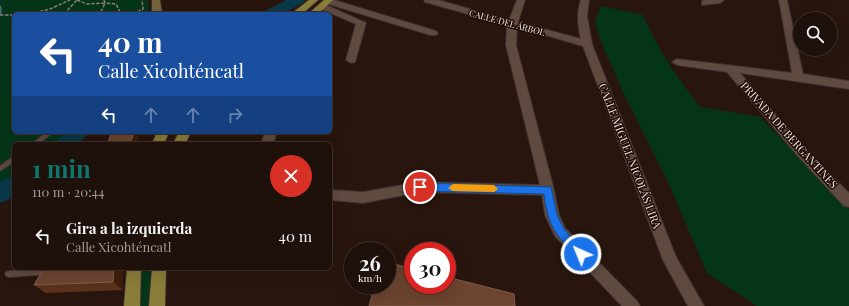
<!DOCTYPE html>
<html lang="es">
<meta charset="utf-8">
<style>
body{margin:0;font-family:"Playfair Display",serif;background:#2b1e18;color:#f1f3f6;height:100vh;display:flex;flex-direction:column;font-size:15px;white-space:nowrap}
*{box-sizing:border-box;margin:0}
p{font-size:13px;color:#a19d9c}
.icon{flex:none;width:22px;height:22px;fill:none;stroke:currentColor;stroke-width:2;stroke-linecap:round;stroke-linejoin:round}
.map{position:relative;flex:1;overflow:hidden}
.drawer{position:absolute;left:12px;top:142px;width:320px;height:128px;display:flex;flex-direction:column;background:#1e100a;border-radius:6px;box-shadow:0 4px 16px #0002,0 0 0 1px #3c302b}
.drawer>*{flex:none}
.banner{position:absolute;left:12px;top:12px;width:320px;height:122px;border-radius:6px;box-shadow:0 4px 16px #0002,0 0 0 1px #3c302b;background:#1a4fa0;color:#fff;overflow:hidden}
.tools{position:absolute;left:793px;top:12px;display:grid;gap:8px}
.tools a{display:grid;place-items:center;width:44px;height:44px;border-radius:50%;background:#1e100a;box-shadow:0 4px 16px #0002,0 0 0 1px #3c302b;font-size:20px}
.speed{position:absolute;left:344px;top:242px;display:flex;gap:8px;font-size:20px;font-weight:700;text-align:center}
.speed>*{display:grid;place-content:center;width:52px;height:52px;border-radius:50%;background:#1e100a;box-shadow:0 4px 16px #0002,0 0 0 1px #3c302b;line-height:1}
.speed small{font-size:10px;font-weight:400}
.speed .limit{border:6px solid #d22;background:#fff;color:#111}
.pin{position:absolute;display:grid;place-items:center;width:34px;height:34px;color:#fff;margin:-17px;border:2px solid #fff;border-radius:50%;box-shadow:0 1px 4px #0007}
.me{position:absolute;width:44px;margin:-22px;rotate:316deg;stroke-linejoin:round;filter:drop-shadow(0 0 3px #0008)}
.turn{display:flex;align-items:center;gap:14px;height:84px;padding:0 20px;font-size:18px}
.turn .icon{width:52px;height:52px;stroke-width:2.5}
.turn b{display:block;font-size:28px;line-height:34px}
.lanes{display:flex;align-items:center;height:38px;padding:0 20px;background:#0003;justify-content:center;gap:20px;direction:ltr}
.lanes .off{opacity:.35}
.round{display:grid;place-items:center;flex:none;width:42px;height:42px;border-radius:21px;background:#2b1e18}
.summary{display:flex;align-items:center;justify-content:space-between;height:68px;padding:0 20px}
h1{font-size:24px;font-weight:700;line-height:30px;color:#0f766e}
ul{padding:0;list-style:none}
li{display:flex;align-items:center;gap:12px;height:52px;padding:0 20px}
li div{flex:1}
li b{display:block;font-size:15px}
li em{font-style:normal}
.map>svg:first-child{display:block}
.green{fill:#043519}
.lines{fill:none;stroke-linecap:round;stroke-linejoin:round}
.stream{stroke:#4f6d77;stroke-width:3}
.river{fill:#09394a;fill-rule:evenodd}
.service-casing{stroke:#3d302d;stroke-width:2}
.minor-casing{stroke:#3d302d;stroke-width:2}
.secondary-casing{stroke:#3d302d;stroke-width:2}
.primary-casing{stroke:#3d302d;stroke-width:2}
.path{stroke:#8d7e77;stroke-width:1.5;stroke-dasharray:3.5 1.5;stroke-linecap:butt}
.service{fill:#5f4a40;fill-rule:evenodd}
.minor{fill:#5f4a40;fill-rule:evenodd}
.secondary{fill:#74633c;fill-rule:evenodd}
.primary{fill:#8a7c39;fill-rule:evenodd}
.wall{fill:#5b311b}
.shaded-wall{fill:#401e0d}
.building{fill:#6c4430;stroke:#815d4b}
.route{fill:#1a73e8;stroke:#114b97}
.slow{fill:#f59e0b}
.labels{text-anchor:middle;stroke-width:3;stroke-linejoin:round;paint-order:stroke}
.far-street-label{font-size:9px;fill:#f2e5df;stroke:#1e0d06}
.street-label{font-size:11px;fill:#f2e5df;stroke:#1e0d06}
</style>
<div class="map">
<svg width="849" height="306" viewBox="0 0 849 306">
<rect width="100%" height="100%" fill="#28160e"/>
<path class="green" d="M 0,0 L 148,0 L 150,14 L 14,14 L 14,132 L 71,132 L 55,144 L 14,144 L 14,176 L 0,186 Z
M 601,6 L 643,15 C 658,50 677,77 700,107 L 760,117 L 849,209 L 849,306 L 757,306 L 707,273 L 668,182 L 623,92 L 602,44 L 595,22 Z
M 139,268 L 154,268 L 153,306 L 137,306 Z"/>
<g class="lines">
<path class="stream" d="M 0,7 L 0,13"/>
<path class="river" d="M 287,0 L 305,0 L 303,3 L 282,14 L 262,14 L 265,11 Z
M 67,132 L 90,132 L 78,144 L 55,144 L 58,139 Z
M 14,175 L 14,195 L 8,200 L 0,203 L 0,182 Z"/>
<g class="service-casing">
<path id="service" d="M 47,132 L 54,132 L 38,144 L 31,144 Z
M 12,157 L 14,157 L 14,162 L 0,171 L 0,166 Z
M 42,268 L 59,268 L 58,270 L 55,271 L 39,275 L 9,277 L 6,276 L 5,274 L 6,272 L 9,271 Z"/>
</g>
<g class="minor-casing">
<path id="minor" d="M 324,0 L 334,0 L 436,31 L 438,33 L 436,35 L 430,35 L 325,3 Z
M 424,0 L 438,0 L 509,20 L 517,0 L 525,0 L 518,22 L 581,39 C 578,26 576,13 581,0 L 589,0 L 587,16 L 592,44 L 676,257 L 704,306 L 688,306 L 663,260 L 583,46 L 517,27 L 516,45 L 554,190 L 559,215 L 565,228 L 637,301 L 640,306 L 622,306 L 555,236 L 545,215 L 542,195 L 420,192 L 363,203 L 330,200 L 330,190 L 363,192 L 420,182 L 540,185 L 506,45 L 507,25 L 425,2 Z
M 707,0 L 724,0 L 720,3 L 702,5 L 702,1 Z
M 779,0 L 787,0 L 803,74 L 849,81 L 849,89 L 740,73 L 805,149 L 849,193 L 849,207 L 844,206 L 797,155 L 727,72 L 677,65 L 672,62 L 677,59 L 792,73 Z
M 326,5 L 366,23 L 355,62 L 351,63 L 346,60 L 356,24 L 323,10 L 322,8 Z
M 265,132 L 277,132 L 273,144 L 261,144 Z"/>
</g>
<g class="secondary-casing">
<path id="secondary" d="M 152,0 L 160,0 L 162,14 L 152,14 Z"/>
</g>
<g class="primary-casing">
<path id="primary" d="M 309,0 L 318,0 L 302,14 L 291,14 Z
M 324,0 L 333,0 L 318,14 L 308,14 Z
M 157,132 L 169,132 L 164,144 L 152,144 Z
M 179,132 L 191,132 L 185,144 L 173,144 Z
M 127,268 L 141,268 L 140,306 L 124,306 Z
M 152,268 L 166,268 L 165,306 L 149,306 Z"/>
</g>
<path class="path" d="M 77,0 L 87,4 L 105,3 L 100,14
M 104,0 L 105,3 L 116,4 L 120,12 L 124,14
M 30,14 L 50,9 L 70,0
M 64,14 L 77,0
M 133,14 L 143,9 L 142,0
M 0,15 L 14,15"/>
<use href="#service" class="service"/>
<use href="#minor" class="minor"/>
<use href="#secondary" class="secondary"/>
<use href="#primary" class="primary"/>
</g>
<path class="wall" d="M 123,268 L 123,290 L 46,293 L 34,285 Z"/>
<path class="shaded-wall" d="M 134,132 L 140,132 L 137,144 L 130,144 Z
M 114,268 L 123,268 L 123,290 L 113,282 Z"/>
<path class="building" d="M 112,132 L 134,132 L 130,144 L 107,144 Z
M 387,262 L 413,269 L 413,285 L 447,285 L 447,277 L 514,294 L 515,306 L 369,306 L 375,285 L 387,285 Z
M 44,268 L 114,268 L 113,282 L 34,285 Z"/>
<path class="route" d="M 420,183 L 551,187 L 557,215 L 564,229 L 586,254 L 585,257 L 581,258 L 577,257 C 555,234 548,226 544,194 L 420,191 L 415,187 Z"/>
<path class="slow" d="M 453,184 L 494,185 L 498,189 L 494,192 L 453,191 L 448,188 Z"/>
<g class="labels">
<g class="far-street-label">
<text transform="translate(507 23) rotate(15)" y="3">CALLE DEL ÁRBOL</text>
</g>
<g class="street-label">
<text transform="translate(789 135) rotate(48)" y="4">PRIVADA DE BERGANTINES</text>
<text transform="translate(630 156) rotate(69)" y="4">CALLE MIGUEL NICOLÁS LIRA</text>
</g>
</g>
</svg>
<div class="tools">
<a><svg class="icon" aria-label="search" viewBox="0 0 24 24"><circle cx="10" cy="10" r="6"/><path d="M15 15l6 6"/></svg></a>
</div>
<div class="speed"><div>26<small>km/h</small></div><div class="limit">30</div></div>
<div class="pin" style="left:420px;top:187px;background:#d93025"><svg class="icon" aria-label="arrive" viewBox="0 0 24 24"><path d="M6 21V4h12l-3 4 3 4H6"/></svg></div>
<svg class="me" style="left:581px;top:254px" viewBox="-20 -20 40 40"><circle r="17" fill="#1a73e8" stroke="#fff" stroke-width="3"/><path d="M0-11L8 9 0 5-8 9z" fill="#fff"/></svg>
<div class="banner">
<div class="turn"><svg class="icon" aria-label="left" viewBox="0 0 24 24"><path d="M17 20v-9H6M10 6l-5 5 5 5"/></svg><div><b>40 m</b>Calle Xicohténcatl</div></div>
<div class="lanes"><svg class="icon" aria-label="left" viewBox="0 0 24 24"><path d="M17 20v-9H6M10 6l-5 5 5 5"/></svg><svg class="icon off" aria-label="ahead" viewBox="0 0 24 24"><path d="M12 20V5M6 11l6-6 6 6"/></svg><svg class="icon off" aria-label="ahead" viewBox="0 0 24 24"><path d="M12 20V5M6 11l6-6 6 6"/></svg><svg class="icon off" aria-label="right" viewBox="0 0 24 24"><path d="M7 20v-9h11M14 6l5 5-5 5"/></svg></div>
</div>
<section class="drawer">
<div class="summary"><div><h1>1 min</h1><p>110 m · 20:44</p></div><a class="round" style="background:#d93025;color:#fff"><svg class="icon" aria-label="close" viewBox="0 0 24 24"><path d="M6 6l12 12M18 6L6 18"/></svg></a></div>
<ul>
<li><svg class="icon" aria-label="left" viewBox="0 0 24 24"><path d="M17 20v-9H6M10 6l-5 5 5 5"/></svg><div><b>Gira a la izquierda</b><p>Calle Xicohténcatl</p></div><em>40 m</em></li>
</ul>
</section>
</div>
